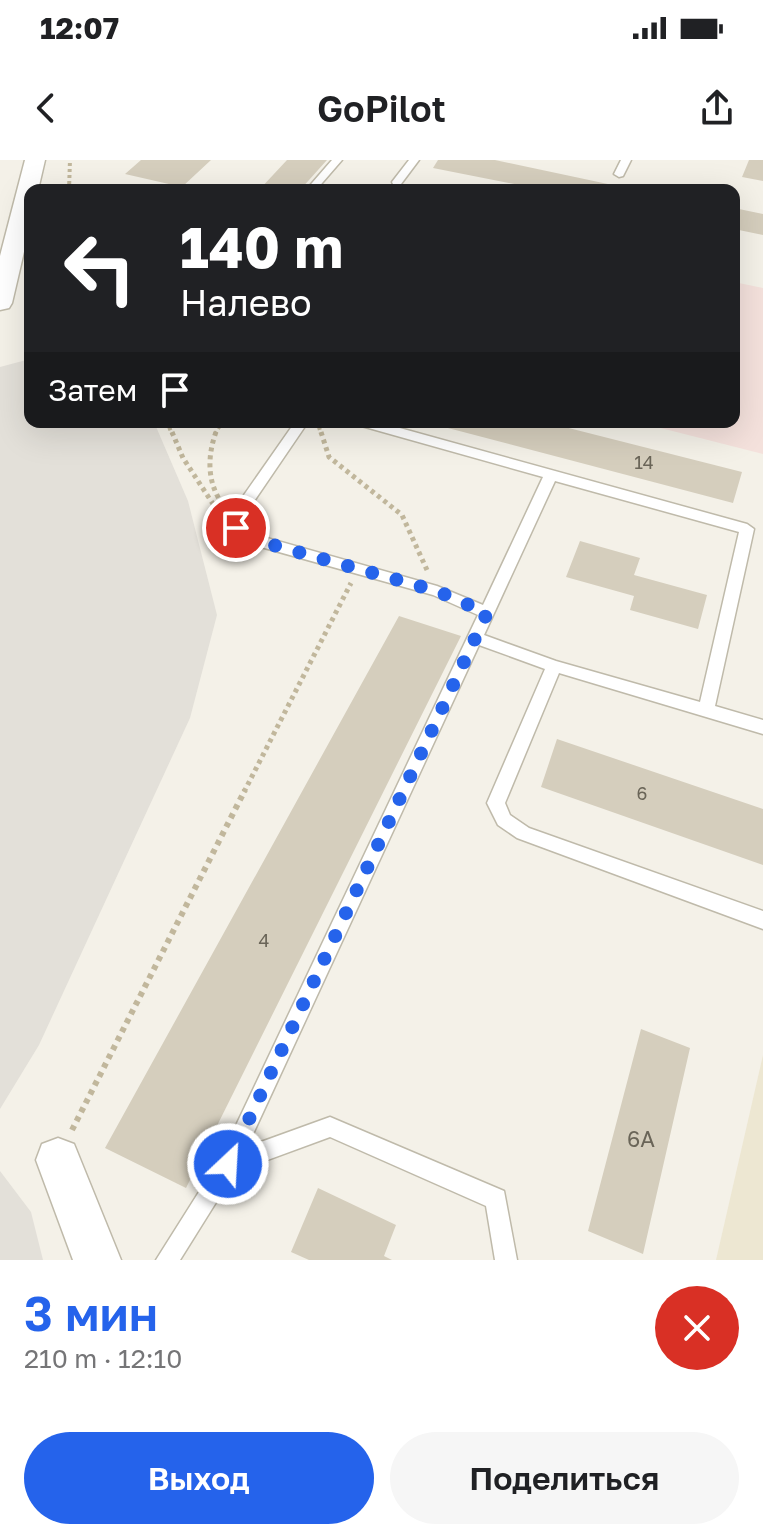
<!DOCTYPE html>
<html lang="ru">
<meta charset="utf-8">
<style>
body{margin:0;font-family:"Golos Text",sans-serif;background:#f6f6f6;color:#202124;height:100vh;display:flex;flex-direction:column;font-size:30px;white-space:nowrap}
*{box-sizing:border-box;margin:0}
p{font-size:26px;color:#757577}
.icon{flex:none;width:44px;height:44px;fill:none;stroke:currentColor;stroke-width:2;stroke-linecap:round;stroke-linejoin:round}
.map{position:relative;height:1100px;overflow:hidden}
.drawer{display:flex;flex-direction:column;background:#fff;flex:1}
.drawer>*{flex:none}
.top-card{position:absolute;left:24px;top:24px;width:716px;height:244px;border-radius:16px;box-shadow:0 8px 32px #0002;background:#202124;color:#fff;overflow:hidden}
.pin{position:absolute;display:grid;place-items:center;width:68px;height:68px;color:#fff;margin:-34px;border:4px solid #fff;border-radius:50%;box-shadow:0 2px 8px #0007}
.me{position:absolute;width:88px;margin:-44px;rotate:25deg;stroke-linejoin:round;filter:drop-shadow(0 0 6px #0008)}
.turn{display:flex;align-items:center;gap:28px;height:168px;padding:0 24px;font-size:36px}
.turn .icon{width:104px;height:104px;stroke-width:2.5}
.turn b{display:block;font-size:56px;line-height:68px}
.then{display:flex;align-items:center;height:76px;padding:0 24px;background:#0003;gap:16px;font-size:30px}
.round{display:grid;place-items:center;flex:none;width:84px;height:84px;border-radius:42px;background:#f6f6f6}
.headline{display:flex;align-items:center;justify-content:space-between;height:136px;padding:0 24px}
h1{font-size:48px;font-weight:600;line-height:60px;color:#2563eb}
.cta{display:flex;gap:16px;margin-top:auto;padding:16px 24px}
.cta a{flex:1;height:92px;border-radius:48px;background:#2563eb;color:#fff;font-size:32px;font-weight:600;line-height:92px;text-align:center}
.cta a+a{background:#f6f6f6;color:#202124}
.status{display:flex;justify-content:space-between;align-items:center;height:56px;padding:0 40px;background:#fff;direction:ltr}
.status svg{height:22px;fill:currentColor}
header{display:flex;justify-content:space-between;align-items:center;height:104px;padding:0 24px;background:#fff;font-size:36px;font-weight:600}
.map>svg:first-child{display:block}
.industrial{fill:#e3e0d9}
.education{fill:#ede7d2}
.medical{fill:#f4e1dc}
.building{fill:#d5cebd}
.lines{fill:none;stroke-linecap:round;stroke-linejoin:round}
.lane-casing{stroke:#bfbaaa;stroke-width:3}
.street-casing{stroke:#bfbaaa;stroke-width:3}
.path-far2{stroke:#c1b79c;stroke-width:4;stroke-dasharray:3 3;stroke-linecap:butt}
.path-far1{stroke:#c1b79c;stroke-width:5;stroke-dasharray:4 4;stroke-linecap:butt}
.path{stroke:#c1b79c;stroke-width:6;stroke-dasharray:5 5;stroke-linecap:butt}
.lane{fill:#fff;fill-rule:evenodd}
.street{fill:#fff;fill-rule:evenodd}
.route{stroke:#2563eb;stroke-width:14;stroke-dasharray:0 25.2}
.labels{text-anchor:middle;stroke-width:7;stroke-linejoin:round;paint-order:stroke}
.number-label{font-size:18px;fill:#6a6558}
.near-number-label{font-size:22px;fill:#6a6558}
</style>
<div class="status"><b>12:07</b><svg viewBox="0 0 49 12"><path d="M0 12V9h3v3zM5 12V6h3v6zM10 12V3h3v9zM15 12V0h3v12zM26 1h20v11H26zM47 4h2v5h-2z"/></svg></div>
<header><svg class="icon" aria-label="back" viewBox="0 0 24 24"><path d="M15 5l-7 7 7 7"/></svg>GoPilot<svg class="icon" aria-label="share" viewBox="0 0 24 24"><path d="M12 15V3M7 8l5-5 5 5M5 13v7h14v-7"/></svg></header>
<div class="map">
<svg width="763" height="1100" viewBox="0 0 763 1100">
<rect width="100%" height="100%" fill="#f4f1e8"/>
<path class="industrial" d="M 30,199 L 30,262 L 154,262 L 188,341 L 217,455 L 190,558 L 39,885 L 0,949 L 0,207 Z
M 0,1011 L 31,1052 L 43,1100 L 0,1100 Z"/>
<path class="education" d="M 763,895 L 763,1100 L 716,1100 Z"/>
<path class="medical" d="M 734,122 L 763,128 L 763,294 L 637,262 L 734,262 Z"/>
<path class="building" d="M 141,0 L 211,0 L 182,27 L 125,14 Z
M 287,0 L 327,0 L 300,30 L 259,30 Z
M 438,0 L 495,0 L 636,30 L 544,30 L 433,8 Z
M 749,0 L 763,0 L 763,21 L 742,17 Z
M 734,48 L 763,54 L 763,75 L 734,69 Z
M 425,262 L 545,262 L 742,312 L 733,343 Z
M 580,381 L 640,398 L 634,415 L 707,435 L 698,469 L 630,450 L 634,436 L 566,417 Z
M 399,456 L 461,476 L 186,1028 L 105,988 Z
M 557,579 L 763,649 L 763,705 L 541,627 Z
M 641,869 L 690,888 L 643,1094 L 588,1071 Z
M 318,1028 L 396,1065 L 384,1096 L 392,1100 L 309,1100 L 291,1092 Z"/>
<g class="lines">
<g class="lane-casing">
<path id="lane" d="M 332,0 L 342,0 L 316,30 L 306,30 Z
M 409,0 L 419,0 L 401,24 L 393,24 L 392,22 Z
M 621,0 L 631,0 L 623,16 L 619,17 L 614,14 Z
M 295,262 L 308,262 L 244,356 L 243,366 L 253,374 L 437,426 L 483,445 L 543,317 L 358,265 L 357,262 L 378,262 L 747,364 L 754,369 L 715,546 L 763,560 L 763,574 L 559,513 L 505,643 L 510,655 L 529,668 L 763,751 L 763,769 L 517,678 L 498,665 L 487,643 L 545,509 L 479,485 L 247,987 L 330,957 L 337,960 L 504,1031 L 517,1100 L 495,1100 L 486,1046 L 330,977 L 235,1012 L 180,1100 L 156,1100 L 221,997 L 478,455 L 433,435 L 243,382 L 231,371 L 230,355 ZM 555,321 L 739,372 L 700,542 L 556,501 L 484,475 Z"/>
</g>
<g class="street-casing">
<path id="street" d="M 25,0 L 45,0 L 38,30 L 30,30 L 30,66 L 12,143 L 9,148 L 0,150 L 0,96 Z
M 58,978 L 74,984 L 121,1100 L 73,1100 L 36,1000 L 42,984 Z"/>
</g>
<path class="path-far2" d="M 69,30 L 70,0
M 167,262 L 172,274
M 319,267 L 321,274
M 215,274 L 222,262"/>
<path class="path-far1" d="M 172,272 L 183,298 L 215,347 L 220,349
M 216,272 C 207,297 207,323 223,345
M 321,272 L 329,297 L 402,355 L 427,410
M 244,632 L 351,423"/>
<path class="path" d="M 72,970 L 245,630"/>
<use href="#lane" class="lane"/>
<use href="#street" class="street"/>
</g>
<g class="lines">
<path class="route" d="M 228,1004 L 487,453 L 437,431 L 248,378 L 236,368"/>
</g>
<g class="labels">
<g class="number-label">
<text x="644" y="309">14</text>
<text x="642" y="640">6</text>
<text x="264" y="787">4</text>
</g>
<g class="near-number-label">
<text x="641" y="987">6А</text>
</g>
</g>
</svg>
<div class="pin" style="left:236px;top:368px;background:#d93025"><svg class="icon" aria-label="arrive" viewBox="0 0 24 24"><path d="M6 21V4h12l-3 4 3 4H6"/></svg></div>
<svg class="me" style="left:228px;top:1004px" viewBox="-20 -20 40 40"><circle r="17" fill="#2563eb" stroke="#fff" stroke-width="3"/><path d="M0-11L8 9 0 5-8 9z" fill="#fff"/></svg>
<div class="top-card">
<div class="turn"><svg class="icon" aria-label="left" viewBox="0 0 24 24"><path d="M17 20v-9H6M10 6l-5 5 5 5"/></svg><div><b>140 m</b>Налево</div></div>
<div class="then">Затем<svg class="icon" aria-label="arrive" viewBox="0 0 24 24"><path d="M6 21V4h12l-3 4 3 4H6"/></svg></div>
</div>
</div>
<section class="drawer">
<div class="headline"><div><h1>3 мин</h1><p>210 m · 12:10</p></div><a class="round" style="background:#d93025;color:#fff"><svg class="icon" aria-label="close" viewBox="0 0 24 24"><path d="M6 6l12 12M18 6L6 18"/></svg></a></div>
<div class="cta"><a>Выход</a><a>Поделиться</a></div>
</section>
